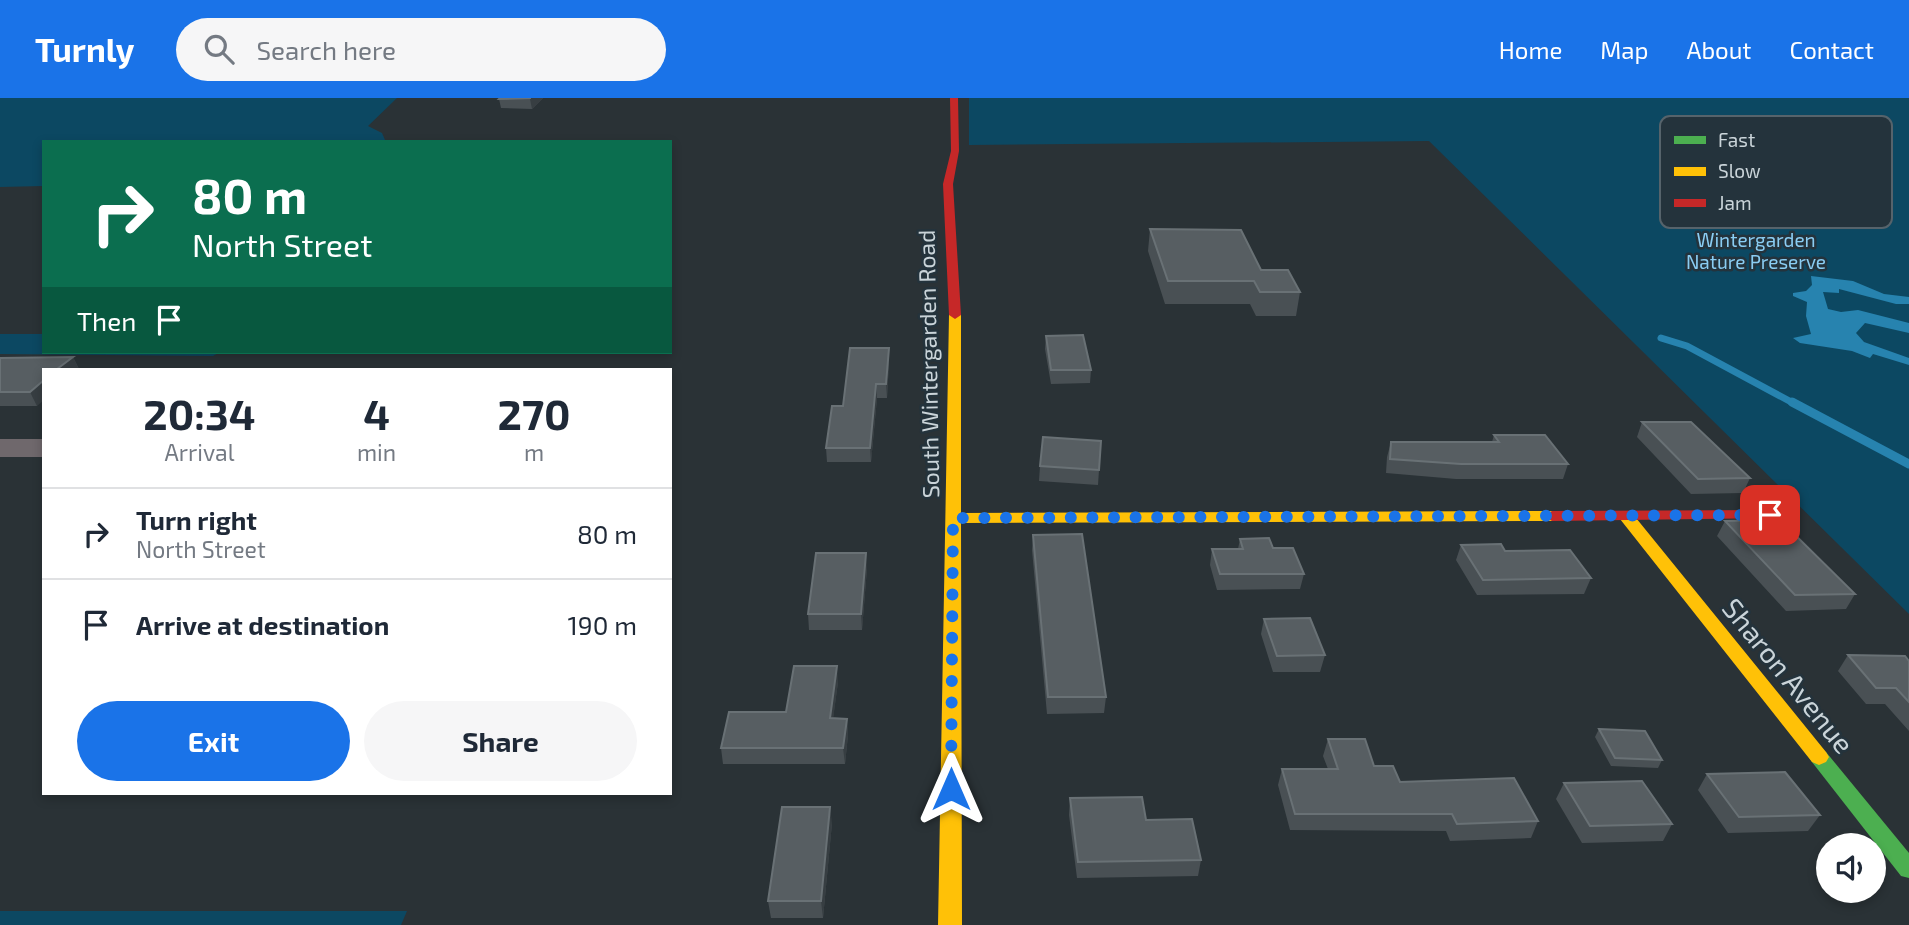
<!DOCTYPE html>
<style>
body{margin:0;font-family:"Exo 2",sans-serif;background:#f6f6f7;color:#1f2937;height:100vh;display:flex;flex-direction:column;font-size:26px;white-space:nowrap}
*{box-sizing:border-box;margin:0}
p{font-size:23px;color:#747a83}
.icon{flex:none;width:38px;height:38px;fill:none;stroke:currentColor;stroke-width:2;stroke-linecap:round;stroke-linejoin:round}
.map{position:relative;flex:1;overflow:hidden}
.sheet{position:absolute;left:42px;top:270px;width:630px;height:427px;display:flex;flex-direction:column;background:#fff;border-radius:0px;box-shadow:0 4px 10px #0003}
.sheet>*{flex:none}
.hud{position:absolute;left:42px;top:42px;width:630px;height:214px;border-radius:0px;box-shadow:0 4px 10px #0003;background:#0b6e4f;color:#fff;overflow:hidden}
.buttons{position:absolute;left:1816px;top:735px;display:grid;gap:14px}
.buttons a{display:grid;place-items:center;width:70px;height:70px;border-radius:50%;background:#fff;box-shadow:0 4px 10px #0003;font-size:35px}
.pin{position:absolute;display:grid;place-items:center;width:60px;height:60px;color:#fff;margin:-30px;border-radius:14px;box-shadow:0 4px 10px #0006}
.me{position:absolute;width:77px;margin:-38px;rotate:0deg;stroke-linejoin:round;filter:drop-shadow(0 0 5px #0008)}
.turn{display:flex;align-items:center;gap:24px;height:147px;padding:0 35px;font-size:32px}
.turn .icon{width:91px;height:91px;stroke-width:2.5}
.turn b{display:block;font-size:49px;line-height:60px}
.then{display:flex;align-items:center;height:66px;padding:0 35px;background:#0003;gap:14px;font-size:26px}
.eta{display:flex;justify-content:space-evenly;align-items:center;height:119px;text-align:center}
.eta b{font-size:42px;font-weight:700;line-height:49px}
.cta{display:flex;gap:14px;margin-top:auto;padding:14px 35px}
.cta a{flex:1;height:80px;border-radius:42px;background:#1a73e8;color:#fff;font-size:28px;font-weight:700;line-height:80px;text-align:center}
.cta a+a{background:#f6f6f7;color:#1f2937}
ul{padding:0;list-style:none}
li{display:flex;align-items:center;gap:21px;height:91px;padding:0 35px;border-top:2px solid #e0e1e3}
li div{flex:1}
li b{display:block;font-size:26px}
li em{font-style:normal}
header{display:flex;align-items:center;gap:42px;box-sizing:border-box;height:98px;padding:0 35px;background:#1a73e8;color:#fff}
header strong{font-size:33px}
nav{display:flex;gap:38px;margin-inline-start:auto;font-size:24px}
.search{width:490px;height:63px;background:#f6f6f7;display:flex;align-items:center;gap:18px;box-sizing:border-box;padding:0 24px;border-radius:38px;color:#747a83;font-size:26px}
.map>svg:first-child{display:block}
.green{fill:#0c4862}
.water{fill:#2783af}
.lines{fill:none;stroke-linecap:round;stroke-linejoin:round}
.stream-far1{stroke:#2783af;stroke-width:7}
.stream{stroke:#2783af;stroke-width:9}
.street{fill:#6f686c;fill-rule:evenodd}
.fast{fill:#4caf50;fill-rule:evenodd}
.slow{fill:#ffc107;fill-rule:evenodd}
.jam{fill:#c62828;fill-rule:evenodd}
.wall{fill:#495054}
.shaded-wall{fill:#373e42}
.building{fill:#575e62;stroke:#697175;stroke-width:2}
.route{stroke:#1a73e8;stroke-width:12;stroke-dasharray:0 21.6}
.labels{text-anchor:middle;stroke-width:5;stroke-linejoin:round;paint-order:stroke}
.far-park-label{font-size:19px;fill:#8acdf3;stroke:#24333c}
.street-label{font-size:23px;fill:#cad4d9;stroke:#24333c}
.near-street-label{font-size:28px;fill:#cad4d9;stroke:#24333c}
.key{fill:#24333c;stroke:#56636b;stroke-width:2}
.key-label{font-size:19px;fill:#cad4d9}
</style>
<header>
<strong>Turnly</strong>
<div class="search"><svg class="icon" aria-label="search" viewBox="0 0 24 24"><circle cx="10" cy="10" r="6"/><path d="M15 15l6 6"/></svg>Search here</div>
<nav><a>Home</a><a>Map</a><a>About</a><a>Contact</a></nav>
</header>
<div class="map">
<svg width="1909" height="827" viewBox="0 0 1909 827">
<rect width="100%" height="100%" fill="#2a3236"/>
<path class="green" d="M 0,0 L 397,0 L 368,28 L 382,35 L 385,42 L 382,44 L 44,44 L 44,88 L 0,89 Z
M 969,0 L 1909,0 L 1909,516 L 1429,43 L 969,47 Z
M 0,236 L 44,236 L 44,254 L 220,254 L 213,258 L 0,256 Z
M 0,813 L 407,813 L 401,827 L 0,827 Z"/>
<path class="water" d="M 1811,178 L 1853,183 L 1884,196 L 1909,199 L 1909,206 L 1896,206 L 1839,191 L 1839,195 L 1823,194 L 1828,211 L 1841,214 L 1858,212 L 1909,225 L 1909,235 L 1865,225 L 1856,235 L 1864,244 L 1909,260 L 1909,267 L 1873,256 L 1870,260 L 1852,253 L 1800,245 L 1793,240 L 1811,236 L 1806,218 L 1807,204 L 1793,198 L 1793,195 L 1806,193 L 1812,187 Z"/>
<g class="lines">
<path class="stream-far1" d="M 1661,240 L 1687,248 L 1795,306"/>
<path class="stream" d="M 1792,304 L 1909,366"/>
<path class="street" d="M 0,341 L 44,341 L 44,359 L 0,359 Z"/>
<path class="fast" d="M 1819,651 L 1826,654 L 1909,755 L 1909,780 L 1901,778 L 1812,664 L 1809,659 L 1812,654 Z"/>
<path class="slow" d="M 955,213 L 961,217 L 961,415 L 1552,413 L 1560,418 L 1552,423 L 961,425 L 962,827 L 938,827 L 949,217 Z
M 1626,413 L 1632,415 L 1826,654 L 1829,659 L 1826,664 L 1819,667 L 1812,664 L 1620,421 L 1618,418 Z"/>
<path class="jam" d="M 950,0 L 958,0 L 959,53 L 953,86 L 961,217 L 955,221 L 949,217 L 943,86 L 951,53 Z
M 1770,412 L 1778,417 L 1776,420 L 1552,423 L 1544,418 L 1552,413 Z"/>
</g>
<path class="wall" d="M 543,0 L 532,11 L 501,10 L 499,1 Z
M 1150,131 L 1261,172 L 1300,194 L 1296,218 L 1256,218 L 1250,206 L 1165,206 L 1148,153 Z
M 1046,238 L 1091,272 L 1090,285 L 1051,286 L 1045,251 Z
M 889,250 L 889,264 L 887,300 L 877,300 L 871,364 L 827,364 L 826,350 L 843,308 Z
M 73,259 L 79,271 L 44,271 L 37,308 L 0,308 L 0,260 Z
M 1642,324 L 1750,380 L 1743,395 L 1691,396 L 1637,339 Z
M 1494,337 L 1568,366 L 1563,381 L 1456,381 L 1386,375 L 1387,359 L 1391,344 L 1492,344 Z
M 1040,368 L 1099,372 L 1098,387 L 1039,383 Z
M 1725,423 L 1855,496 L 1846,511 L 1786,513 L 1717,438 Z
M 1033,437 L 1106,599 L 1104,615 L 1047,616 L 1032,452 Z
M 1240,441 L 1273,450 L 1304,476 L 1300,491 L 1217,492 L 1210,467 L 1212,451 L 1238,451 Z
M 1461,447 L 1591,480 L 1584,496 L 1477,497 L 1456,462 Z
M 867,470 L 862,532 L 809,532 L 808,516 Z
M 1264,521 L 1325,557 L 1320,574 L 1273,574 L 1261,536 Z
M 1848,557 L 1909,563 L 1909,633 L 1885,606 L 1866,606 L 1838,573 Z
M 838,584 L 833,620 L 847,621 L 848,637 L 845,666 L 723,666 L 721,650 Z
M 1599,631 L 1662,662 L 1658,670 L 1611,668 L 1595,639 Z
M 1328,641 L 1400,684 L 1538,723 L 1531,740 L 1450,743 L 1446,733 L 1290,732 L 1278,687 L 1282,671 L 1328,671 L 1323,658 Z
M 1707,676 L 1820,717 L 1808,733 L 1728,735 L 1698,692 Z
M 1564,685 L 1672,726 L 1663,743 L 1582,745 L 1556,701 Z
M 1070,700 L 1146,722 L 1201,762 L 1198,778 L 1077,780 L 1069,717 Z
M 832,725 L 823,820 L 771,820 L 768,803 Z"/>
<path class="shaded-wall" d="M 531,0 L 543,0 L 532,11 L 530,1 Z
M 889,250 L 889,264 L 887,300 L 886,286 Z
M 73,259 L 79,271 L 57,271 Z
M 44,282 L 44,302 L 37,308 L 30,294 Z
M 876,286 L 877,300 L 871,364 L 870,350 Z
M 866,455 L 867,470 L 862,532 L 861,516 Z
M 837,568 L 838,584 L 831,637 L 830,620 Z
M 847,621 L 848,637 L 845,666 L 843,650 Z
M 830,709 L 832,725 L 823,820 L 821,803 Z"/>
<path class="building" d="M 500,0 L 531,0 L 499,1 Z
M 1150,131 L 1241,132 L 1261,172 L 1288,172 L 1300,194 L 1260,194 L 1254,183 L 1168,183 Z
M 1083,237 L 1091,272 L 1051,272 L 1046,238 Z
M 850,250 L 889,250 L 886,286 L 876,286 L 870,350 L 826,350 L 832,308 L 843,308 Z
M 73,259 L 57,271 L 44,271 L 44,282 L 30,294 L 0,294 L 0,260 Z
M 1642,324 L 1691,324 L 1750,380 L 1698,381 Z
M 1494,337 L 1545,337 L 1568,366 L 1461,366 L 1390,361 L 1391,344 L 1499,344 Z
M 1043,339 L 1101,343 L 1099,372 L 1040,368 Z
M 1780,422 L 1855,496 L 1795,497 L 1725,423 Z
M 1082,436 L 1106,599 L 1048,599 L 1033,437 Z
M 1269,440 L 1273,450 L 1293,450 L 1304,476 L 1220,476 L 1212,451 L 1243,451 L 1240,441 Z
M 1501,446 L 1505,453 L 1570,452 L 1591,480 L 1483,482 L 1461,447 Z
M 816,455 L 866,455 L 861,516 L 808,516 Z
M 1310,520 L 1325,557 L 1277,558 L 1264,521 Z
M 1848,557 L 1905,558 L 1909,563 L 1909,604 L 1896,590 L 1876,590 Z
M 794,568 L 837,568 L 830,620 L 847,621 L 843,650 L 721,650 L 729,614 L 786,614 Z
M 1599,631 L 1645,633 L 1662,662 L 1615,660 Z
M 1328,641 L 1365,641 L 1374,668 L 1393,668 L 1400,684 L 1514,680 L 1538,723 L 1457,726 L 1452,716 L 1295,716 L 1282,671 L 1338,671 Z
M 1785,674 L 1820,717 L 1739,719 L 1707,676 Z
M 1642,683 L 1672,726 L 1590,728 L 1564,685 Z
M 1142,699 L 1146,722 L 1192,721 L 1201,762 L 1078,764 L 1070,700 Z
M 782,709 L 830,709 L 821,803 L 768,803 Z"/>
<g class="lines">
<path class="route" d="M 951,691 L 953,420 L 1770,417"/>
</g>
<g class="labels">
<g class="far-park-label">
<text x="1756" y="149">Wintergarden<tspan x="1756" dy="22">Nature Preserve</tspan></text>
</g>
<g class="street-label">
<text transform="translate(929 266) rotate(-91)" y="8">South Wintergarden Road</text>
</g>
<g class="near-street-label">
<text transform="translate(1788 578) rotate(51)" y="10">Sharon Avenue</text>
</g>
</g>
<rect x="1660" y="18" width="232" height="112" rx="10" class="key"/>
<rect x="1674" y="38" width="32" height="8" fill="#4caf50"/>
<rect x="1674" y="69" width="32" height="9" fill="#ffc107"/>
<rect x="1674" y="101" width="32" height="8" fill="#c62828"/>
<g class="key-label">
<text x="1718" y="49">Fast</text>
<text x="1718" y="80">Slow</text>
<text x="1718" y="112">Jam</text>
</g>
</svg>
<div class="buttons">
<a><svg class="icon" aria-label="sound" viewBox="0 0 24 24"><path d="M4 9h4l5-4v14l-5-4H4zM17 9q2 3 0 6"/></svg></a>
</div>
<div class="pin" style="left:1770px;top:417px;background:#d93025"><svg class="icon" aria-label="arrive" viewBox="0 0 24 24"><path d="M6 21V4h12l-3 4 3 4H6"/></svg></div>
<svg class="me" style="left:951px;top:691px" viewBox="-20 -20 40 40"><path d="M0-17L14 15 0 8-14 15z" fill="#1a73e8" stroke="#fff" stroke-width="4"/></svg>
<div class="hud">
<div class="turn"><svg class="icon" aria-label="right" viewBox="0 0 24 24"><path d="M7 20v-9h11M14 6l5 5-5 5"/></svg><div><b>80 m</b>North Street</div></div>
<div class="then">Then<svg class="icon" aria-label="arrive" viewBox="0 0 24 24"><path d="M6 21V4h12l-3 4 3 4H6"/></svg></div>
</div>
<section class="sheet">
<div class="eta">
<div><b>20:34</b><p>Arrival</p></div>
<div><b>4</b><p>min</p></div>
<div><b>270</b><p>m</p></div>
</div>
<ul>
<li><svg class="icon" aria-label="right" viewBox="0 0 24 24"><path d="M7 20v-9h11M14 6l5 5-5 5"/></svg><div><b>Turn right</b><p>North Street</p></div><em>80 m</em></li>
<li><svg class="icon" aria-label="arrive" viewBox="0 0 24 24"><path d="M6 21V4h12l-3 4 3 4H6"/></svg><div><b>Arrive at destination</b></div><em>190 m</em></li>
</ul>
<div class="cta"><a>Exit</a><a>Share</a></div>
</section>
</div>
